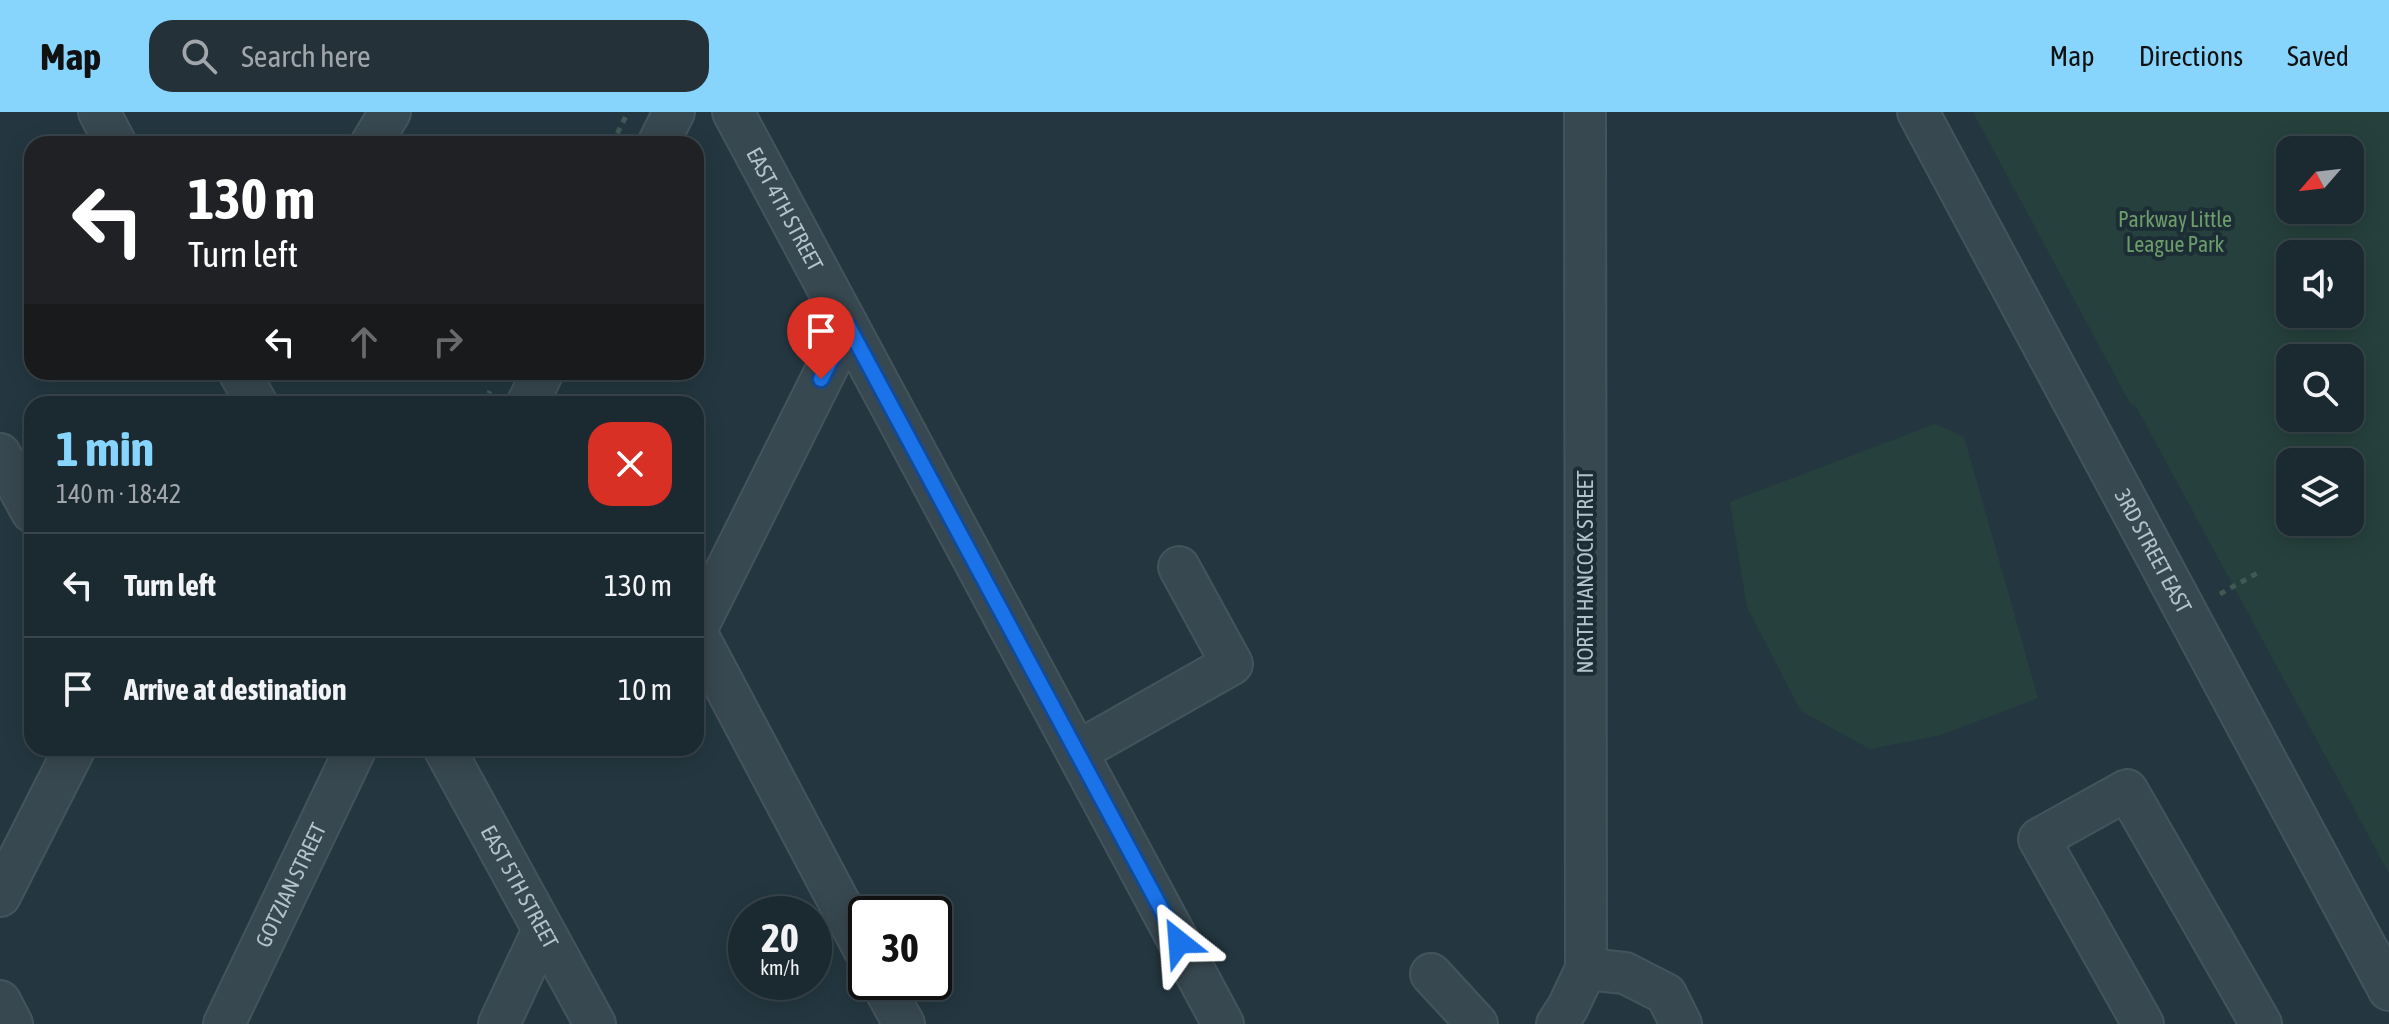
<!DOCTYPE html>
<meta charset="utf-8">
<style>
body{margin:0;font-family:"Asap Condensed",sans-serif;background:#243138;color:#f1f3f6;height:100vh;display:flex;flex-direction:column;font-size:30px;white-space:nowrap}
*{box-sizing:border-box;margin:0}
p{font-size:26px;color:#a0a6ab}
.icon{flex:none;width:44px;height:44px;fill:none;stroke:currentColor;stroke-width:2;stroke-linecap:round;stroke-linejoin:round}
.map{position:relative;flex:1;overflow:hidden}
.details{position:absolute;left:24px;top:284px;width:680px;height:360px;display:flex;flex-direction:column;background:#1b2930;border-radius:24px;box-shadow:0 4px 20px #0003,0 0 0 2px #39454c}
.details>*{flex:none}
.banner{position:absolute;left:24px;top:24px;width:680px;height:244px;border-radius:24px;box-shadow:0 4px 20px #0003,0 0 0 2px #39454c;background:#202124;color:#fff;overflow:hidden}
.needle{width:52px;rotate:242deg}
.controls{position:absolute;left:2276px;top:24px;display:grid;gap:16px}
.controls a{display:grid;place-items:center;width:88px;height:88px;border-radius:16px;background:#1b2930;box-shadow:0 4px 20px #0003,0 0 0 2px #39454c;font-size:40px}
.speed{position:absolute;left:728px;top:784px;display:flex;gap:16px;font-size:40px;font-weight:700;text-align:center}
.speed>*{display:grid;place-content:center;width:104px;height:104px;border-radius:50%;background:#1b2930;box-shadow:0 4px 20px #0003,0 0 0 2px #39454c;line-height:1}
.speed small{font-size:20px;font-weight:400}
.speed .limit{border:4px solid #111;border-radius:12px;background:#fff;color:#111}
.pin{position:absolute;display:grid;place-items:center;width:68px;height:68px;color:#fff;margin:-82px -34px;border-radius:50% 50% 50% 0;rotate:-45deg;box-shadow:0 0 8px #0007}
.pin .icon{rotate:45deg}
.me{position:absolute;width:88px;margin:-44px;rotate:332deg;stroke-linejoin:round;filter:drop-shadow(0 0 6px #0008)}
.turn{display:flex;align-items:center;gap:28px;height:168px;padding:0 32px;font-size:36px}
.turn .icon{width:104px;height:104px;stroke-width:2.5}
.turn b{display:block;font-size:56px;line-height:68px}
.lanes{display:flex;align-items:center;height:76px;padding:0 32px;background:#0003;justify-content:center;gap:40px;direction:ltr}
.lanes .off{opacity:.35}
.round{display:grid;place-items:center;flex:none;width:84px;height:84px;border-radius:24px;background:#243138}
.summary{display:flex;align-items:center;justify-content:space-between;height:136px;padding:0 32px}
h1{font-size:48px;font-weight:700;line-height:60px;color:#87d4fc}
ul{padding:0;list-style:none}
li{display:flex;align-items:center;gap:24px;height:104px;padding:0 32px;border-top:2px solid #39454c}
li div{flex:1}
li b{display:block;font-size:30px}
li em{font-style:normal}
header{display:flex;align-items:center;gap:48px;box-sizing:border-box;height:112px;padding:0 40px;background:#87d4fc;color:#111}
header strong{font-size:38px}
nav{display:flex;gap:44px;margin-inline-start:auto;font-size:28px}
.search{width:560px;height:72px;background:#243138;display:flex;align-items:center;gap:20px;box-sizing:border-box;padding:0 28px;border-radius:24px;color:#a0a6ab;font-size:30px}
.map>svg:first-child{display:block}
.green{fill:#26413d;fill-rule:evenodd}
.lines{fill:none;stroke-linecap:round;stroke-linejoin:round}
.minor-casing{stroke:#44545c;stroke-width:44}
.path{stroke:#3f5954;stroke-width:5;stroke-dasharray:6 6;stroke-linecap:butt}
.minor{stroke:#384850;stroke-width:40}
.route-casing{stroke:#114b97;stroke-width:20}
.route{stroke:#1a73e8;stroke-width:14}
.labels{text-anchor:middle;stroke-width:8;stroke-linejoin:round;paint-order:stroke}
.street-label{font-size:22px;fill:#b4c3ca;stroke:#1d2d35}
.park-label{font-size:22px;fill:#6c9c6a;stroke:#1d2d35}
</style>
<header>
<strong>Map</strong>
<div class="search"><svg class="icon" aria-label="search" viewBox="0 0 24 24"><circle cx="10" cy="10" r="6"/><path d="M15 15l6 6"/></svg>Search here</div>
<nav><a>Map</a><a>Directions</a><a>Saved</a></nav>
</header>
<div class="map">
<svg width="2389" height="912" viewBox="0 0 2389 912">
<rect width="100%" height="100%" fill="#243740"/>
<path class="green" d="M 1973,0 L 2389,0 L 2389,761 L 2137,296 L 2130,291 ZM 2290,38 L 2350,38 L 2350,98 L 2290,98 ZM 2290,142 L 2350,142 L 2350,202 L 2290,202 ZM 2290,246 L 2350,246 L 2350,306 L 2290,306 ZM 2290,350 L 2350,350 L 2350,410 L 2290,410 Z
M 1935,312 L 1964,325 L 2038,586 L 1941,623 L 1870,637 L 1801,599 L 1747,495 L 1730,390 Z"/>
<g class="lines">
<g class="minor-casing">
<g id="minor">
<path d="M 99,0 L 116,32"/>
<path id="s1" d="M 733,0 L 1223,912"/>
<path id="s2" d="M 1918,0 L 2389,878"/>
<path d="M 371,32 L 390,0"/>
<path d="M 658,32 L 674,0"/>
<path d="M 239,260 L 257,292"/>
<path d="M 527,292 L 543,260"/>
<path d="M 0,342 L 32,400"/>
<path d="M 696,518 L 848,214"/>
<path d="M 696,520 L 866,841"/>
<path id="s3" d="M 444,636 L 595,912"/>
<path d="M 1077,640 L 1232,552 L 1179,455"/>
<path d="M 0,784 L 75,636"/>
<path d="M 1586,857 L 1625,861 L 1666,882 L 1681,912"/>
<path d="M 1431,862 L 1477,912"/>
<path d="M 881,870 L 904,912"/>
<path d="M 0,889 L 12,912"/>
<path id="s4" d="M 224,912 L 356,636"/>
<path d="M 499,912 L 543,818"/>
<path d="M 1557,912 L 1568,895 L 1586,857 L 1585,0"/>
<path d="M 2143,912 L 2039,727 L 2127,678 L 2261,912"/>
</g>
</g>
<path class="path" d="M 612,32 L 628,0
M 483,292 L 490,279
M 2220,482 L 2261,459"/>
<use href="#minor" class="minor"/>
</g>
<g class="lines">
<g class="route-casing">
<path id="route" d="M 821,267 L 848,214 L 1179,830"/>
</g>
<use href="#route" class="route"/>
</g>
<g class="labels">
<g class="street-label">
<text dy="8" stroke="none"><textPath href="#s1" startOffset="110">EAST 4TH STREET</textPath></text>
<text dy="8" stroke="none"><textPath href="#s2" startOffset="498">3RD STREET EAST</textPath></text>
<text transform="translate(1585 460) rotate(-90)" y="8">NORTH HANCOCK STREET</text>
<text dy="8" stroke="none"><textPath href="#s4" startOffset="154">GOTZIAN STREET</textPath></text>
<text dy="8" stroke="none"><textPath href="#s3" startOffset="158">EAST 5TH STREET</textPath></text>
</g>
<g class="park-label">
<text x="2175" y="115">Parkway Little<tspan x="2175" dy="25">League Park</tspan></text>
</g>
</g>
</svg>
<div class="controls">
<a><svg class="needle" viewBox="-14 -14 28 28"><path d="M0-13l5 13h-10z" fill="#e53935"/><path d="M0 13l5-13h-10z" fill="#a0a6ab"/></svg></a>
<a><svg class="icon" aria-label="sound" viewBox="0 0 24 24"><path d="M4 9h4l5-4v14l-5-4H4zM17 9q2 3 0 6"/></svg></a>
<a><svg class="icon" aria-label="search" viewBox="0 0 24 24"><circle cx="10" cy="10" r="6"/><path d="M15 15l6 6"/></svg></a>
<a><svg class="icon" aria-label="layers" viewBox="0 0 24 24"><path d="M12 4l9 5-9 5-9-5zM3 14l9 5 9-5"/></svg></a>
</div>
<div class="speed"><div>20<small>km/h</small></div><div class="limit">30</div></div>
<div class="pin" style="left:821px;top:267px;background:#d93025"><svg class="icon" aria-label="arrive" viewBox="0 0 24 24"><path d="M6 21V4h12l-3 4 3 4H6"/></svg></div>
<svg class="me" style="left:1179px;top:830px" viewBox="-20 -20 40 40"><path d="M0-17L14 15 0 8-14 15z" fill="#1a73e8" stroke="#fff" stroke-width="4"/></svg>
<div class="banner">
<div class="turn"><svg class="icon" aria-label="left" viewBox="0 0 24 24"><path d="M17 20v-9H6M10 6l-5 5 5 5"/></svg><div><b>130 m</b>Turn left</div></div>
<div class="lanes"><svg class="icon" aria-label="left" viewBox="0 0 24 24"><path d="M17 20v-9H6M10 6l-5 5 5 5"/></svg><svg class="icon off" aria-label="ahead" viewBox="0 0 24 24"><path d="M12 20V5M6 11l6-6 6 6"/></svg><svg class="icon off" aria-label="right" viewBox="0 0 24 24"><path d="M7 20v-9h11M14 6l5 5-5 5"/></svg></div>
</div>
<section class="details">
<div class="summary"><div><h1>1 min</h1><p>140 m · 18:42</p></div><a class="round" style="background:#d93025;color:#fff"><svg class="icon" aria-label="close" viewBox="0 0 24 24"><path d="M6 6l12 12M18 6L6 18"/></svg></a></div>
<ul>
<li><svg class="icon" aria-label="left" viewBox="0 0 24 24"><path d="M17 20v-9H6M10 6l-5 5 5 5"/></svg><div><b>Turn left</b></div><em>130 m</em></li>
<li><svg class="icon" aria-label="arrive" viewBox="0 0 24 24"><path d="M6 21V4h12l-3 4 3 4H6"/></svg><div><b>Arrive at destination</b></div><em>10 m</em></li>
</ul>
</section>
</div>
